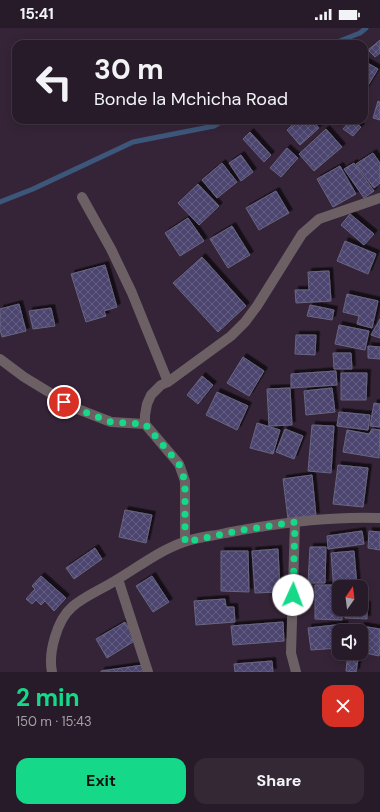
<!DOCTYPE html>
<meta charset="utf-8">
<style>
body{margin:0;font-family:"DM Sans",sans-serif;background:#342835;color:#f1f3f6;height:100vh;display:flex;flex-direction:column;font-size:15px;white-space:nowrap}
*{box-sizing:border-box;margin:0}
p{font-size:13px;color:#a5a1a8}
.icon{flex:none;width:22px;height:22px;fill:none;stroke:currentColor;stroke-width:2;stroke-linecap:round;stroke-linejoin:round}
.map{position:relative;height:644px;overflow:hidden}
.details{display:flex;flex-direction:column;background:#281b29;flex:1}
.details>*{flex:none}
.banner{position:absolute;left:12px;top:12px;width:356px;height:84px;border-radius:12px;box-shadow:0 2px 10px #0003,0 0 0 1px #443946;background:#281b29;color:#f1f3f6;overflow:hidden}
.needle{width:26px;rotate:14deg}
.controls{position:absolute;left:332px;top:552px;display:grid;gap:8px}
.controls a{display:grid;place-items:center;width:36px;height:36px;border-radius:8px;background:#281b29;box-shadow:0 2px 10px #0003,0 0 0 1px #443946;font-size:20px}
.pin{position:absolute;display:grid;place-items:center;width:34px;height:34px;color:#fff;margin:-17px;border:2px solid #fff;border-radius:50%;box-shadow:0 1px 4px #0007}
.me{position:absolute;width:44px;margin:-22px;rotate:2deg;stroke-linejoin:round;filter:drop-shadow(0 0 3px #0008)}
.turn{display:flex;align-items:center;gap:14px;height:84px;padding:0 16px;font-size:18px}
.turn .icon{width:52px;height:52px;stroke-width:2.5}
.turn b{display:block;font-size:28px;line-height:34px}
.round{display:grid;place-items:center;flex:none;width:42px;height:42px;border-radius:12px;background:#342835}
.summary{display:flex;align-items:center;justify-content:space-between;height:68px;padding:0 16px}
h1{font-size:24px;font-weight:700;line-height:30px;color:#15d989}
.button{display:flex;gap:8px;margin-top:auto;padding:8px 16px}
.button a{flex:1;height:46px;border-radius:12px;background:#15d989;color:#111;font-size:16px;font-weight:700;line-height:46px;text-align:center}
.button a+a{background:#342835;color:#f1f3f6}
.status{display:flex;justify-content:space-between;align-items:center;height:28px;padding:0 20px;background:#281b29;direction:ltr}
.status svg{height:11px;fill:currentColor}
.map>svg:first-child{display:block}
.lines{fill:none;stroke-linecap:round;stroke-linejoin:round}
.stream{stroke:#3d577b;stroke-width:5}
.building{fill:url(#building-cross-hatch);stroke:#696680;filter:url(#shadow)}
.street{stroke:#6d6064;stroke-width:10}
.route{stroke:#15d989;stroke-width:7;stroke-dasharray:0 12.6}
</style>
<div class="status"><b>15:41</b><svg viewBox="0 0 49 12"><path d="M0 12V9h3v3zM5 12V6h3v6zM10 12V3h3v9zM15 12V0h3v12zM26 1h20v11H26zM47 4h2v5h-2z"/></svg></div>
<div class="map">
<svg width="380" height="644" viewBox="0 0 380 644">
<defs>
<pattern id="building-cross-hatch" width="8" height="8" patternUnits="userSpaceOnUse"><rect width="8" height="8" fill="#4b456f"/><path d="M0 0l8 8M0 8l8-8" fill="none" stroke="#655f84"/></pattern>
<filter id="shadow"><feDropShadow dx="3.5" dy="-3.5" stdDeviation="0" flood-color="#0009"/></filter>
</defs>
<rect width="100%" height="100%" fill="#352437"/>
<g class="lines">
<path class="stream" d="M 332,16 L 360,5 L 366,0
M 0,174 L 33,161 L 133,114 L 214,98 L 224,92"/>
</g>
<path class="building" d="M 380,12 L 380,25 L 375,29 L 368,22 Z
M 364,33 L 378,41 L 364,64 Z
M 378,73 L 380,74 L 380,92 L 373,90 Z
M 297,92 L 312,92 L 319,100 L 300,117 L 287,102 Z
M 351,92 L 353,92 L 361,99 L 353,108 L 343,101 Z
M 326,101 L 342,119 L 314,143 L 299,126 Z
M 250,104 L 271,127 L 264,134 L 243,111 Z
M 287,120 L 298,130 L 281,149 L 270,140 Z
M 373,125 L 380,135 L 380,155 L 374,160 L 356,136 Z
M 241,127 L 253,144 L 241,153 L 229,135 Z
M 222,135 L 237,154 L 217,170 L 202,152 Z
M 354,135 L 374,163 L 364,170 L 344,141 Z
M 340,138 L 356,166 L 333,179 L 317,151 Z
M 198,156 L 219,178 L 199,197 L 178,175 Z
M 276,163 L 289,185 L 259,202 L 246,180 Z
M 350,186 L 374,206 L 364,217 L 341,197 Z
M 188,190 L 204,213 L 180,228 L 165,205 Z
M 232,198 L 250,227 L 228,240 L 210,211 Z
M 345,213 L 376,226 L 368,246 L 337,233 Z
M 202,229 L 246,278 L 218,304 L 173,255 Z
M 105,237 L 117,279 L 104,283 L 106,288 L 86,294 L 71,246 Z
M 329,243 L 331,273 L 296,275 L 295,262 L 309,262 L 308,244 Z
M 347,266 L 378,273 L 372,300 L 357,296 L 359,288 L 343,284 Z
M 19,276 L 26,303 L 2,309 L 0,302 L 0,281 Z
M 310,277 L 334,282 L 332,292 L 307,288 Z
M 51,280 L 55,298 L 33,301 L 29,283 Z
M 380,291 L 380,310 L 371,307 Z
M 339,297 L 369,303 L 365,322 L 335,316 Z
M 296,307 L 316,307 L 315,327 L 295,326 Z
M 368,318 L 380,319 L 380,331 L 368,330 Z
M 333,325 L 351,325 L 352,341 L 334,341 Z
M 243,329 L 264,343 L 249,368 L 227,355 Z
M 336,343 L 337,357 L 291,360 L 291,346 Z
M 341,345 L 367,345 L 366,372 L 341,372 Z
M 202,348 L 213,357 L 198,376 L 187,367 Z
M 290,360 L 292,397 L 269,398 L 267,361 Z
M 332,360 L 335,384 L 306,387 L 304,363 Z
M 217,364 L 248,378 L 237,402 L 206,387 Z
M 374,375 L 380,376 L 380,399 L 370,398 Z
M 339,384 L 370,387 L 368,402 L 337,398 Z
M 257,395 L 280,402 L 273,426 L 250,420 Z
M 312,397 L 334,398 L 331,445 L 308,443 Z
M 285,401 L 303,408 L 294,431 L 276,424 Z
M 372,401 L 380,402 L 379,430 L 343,424 L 347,402 L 369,406 Z
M 338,437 L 368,440 L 363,479 L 333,476 Z
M 312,447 L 316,488 L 288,491 L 283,451 Z
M 125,482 L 152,487 L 146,515 L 119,509 Z
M 362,503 L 364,516 L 328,521 L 327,508 Z
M 369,503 L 380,504 L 380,522 L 368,520 Z
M 310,519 L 326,519 L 325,555 L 308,555 Z
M 95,520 L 102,531 L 74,551 L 66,540 Z
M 278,521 L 280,564 L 255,565 L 252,523 Z
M 221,523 L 248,523 L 249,564 L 221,563 Z
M 354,523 L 357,559 L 339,559 L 339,564 L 334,564 L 331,525 Z
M 41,548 L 66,570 L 54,583 L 45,573 L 41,577 L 36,572 L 32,576 L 26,571 L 35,561 L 32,558 Z
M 152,548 L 169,574 L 153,584 L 136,558 Z
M 315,557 L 332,557 L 332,573 L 339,573 L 339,581 L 342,581 L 342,592 L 315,591 Z
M 225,571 L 226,579 L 234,579 L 235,594 L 196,597 L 194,573 Z
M 361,577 L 367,577 L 367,591 L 345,590 L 345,581 L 361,581 Z
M 125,594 L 136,612 L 107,630 L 96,611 Z
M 283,594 L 284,613 L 233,617 L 231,598 Z
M 344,596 L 345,603 L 339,603 L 339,620 L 311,622 L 308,600 Z
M 361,598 L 380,601 L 380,621 L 379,628 L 361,624 L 360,603 Z
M 348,625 L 359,625 L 356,644 L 346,643 Z
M 272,633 L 273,644 L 235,644 L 234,636 Z
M 143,637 L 144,644 L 101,644 L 101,643 Z"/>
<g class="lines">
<path class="street" d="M 82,169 L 111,221 L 132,265 L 168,354
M 0,331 L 24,349 L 75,380 L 111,394 L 145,396
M 295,494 L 291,625 L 296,644
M 185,514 L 185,453 L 179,436 L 145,396 L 145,387 L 147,376 L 151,367 L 161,357 L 168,354 L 231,308 L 245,294 L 257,278 L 302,206 L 319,191 L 380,170
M 118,551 L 148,644
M 52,644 C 48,625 57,592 72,579 C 83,569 100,562 113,554 C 137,540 158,523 184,514 C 197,509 213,508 226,505 C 276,495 329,488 380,490"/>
</g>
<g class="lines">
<path class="route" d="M 64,374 L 74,380 L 111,394 L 145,396 L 179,436 L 185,453 L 185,514 L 243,502 L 295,494 L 293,567"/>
</g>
</svg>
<div class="controls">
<a><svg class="needle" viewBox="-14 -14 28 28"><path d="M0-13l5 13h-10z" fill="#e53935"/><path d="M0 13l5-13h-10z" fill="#a5a1a8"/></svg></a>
<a><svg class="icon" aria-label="sound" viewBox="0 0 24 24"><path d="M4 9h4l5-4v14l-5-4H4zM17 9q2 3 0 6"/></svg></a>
</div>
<div class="pin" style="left:64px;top:374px;background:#d93025"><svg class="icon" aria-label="arrive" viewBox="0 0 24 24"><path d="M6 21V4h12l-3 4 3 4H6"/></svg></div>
<svg class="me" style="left:293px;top:567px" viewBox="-20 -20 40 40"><circle r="19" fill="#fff"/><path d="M0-13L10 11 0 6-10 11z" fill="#15d989"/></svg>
<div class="banner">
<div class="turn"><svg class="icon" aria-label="left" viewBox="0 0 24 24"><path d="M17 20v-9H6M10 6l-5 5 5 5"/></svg><div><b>30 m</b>Bonde la Mchicha Road</div></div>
</div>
</div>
<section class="details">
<div class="summary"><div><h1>2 min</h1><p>150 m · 15:43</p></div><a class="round" style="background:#d93025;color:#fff"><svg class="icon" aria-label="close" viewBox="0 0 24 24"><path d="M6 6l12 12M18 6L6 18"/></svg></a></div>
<div class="button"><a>Exit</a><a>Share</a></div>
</section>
